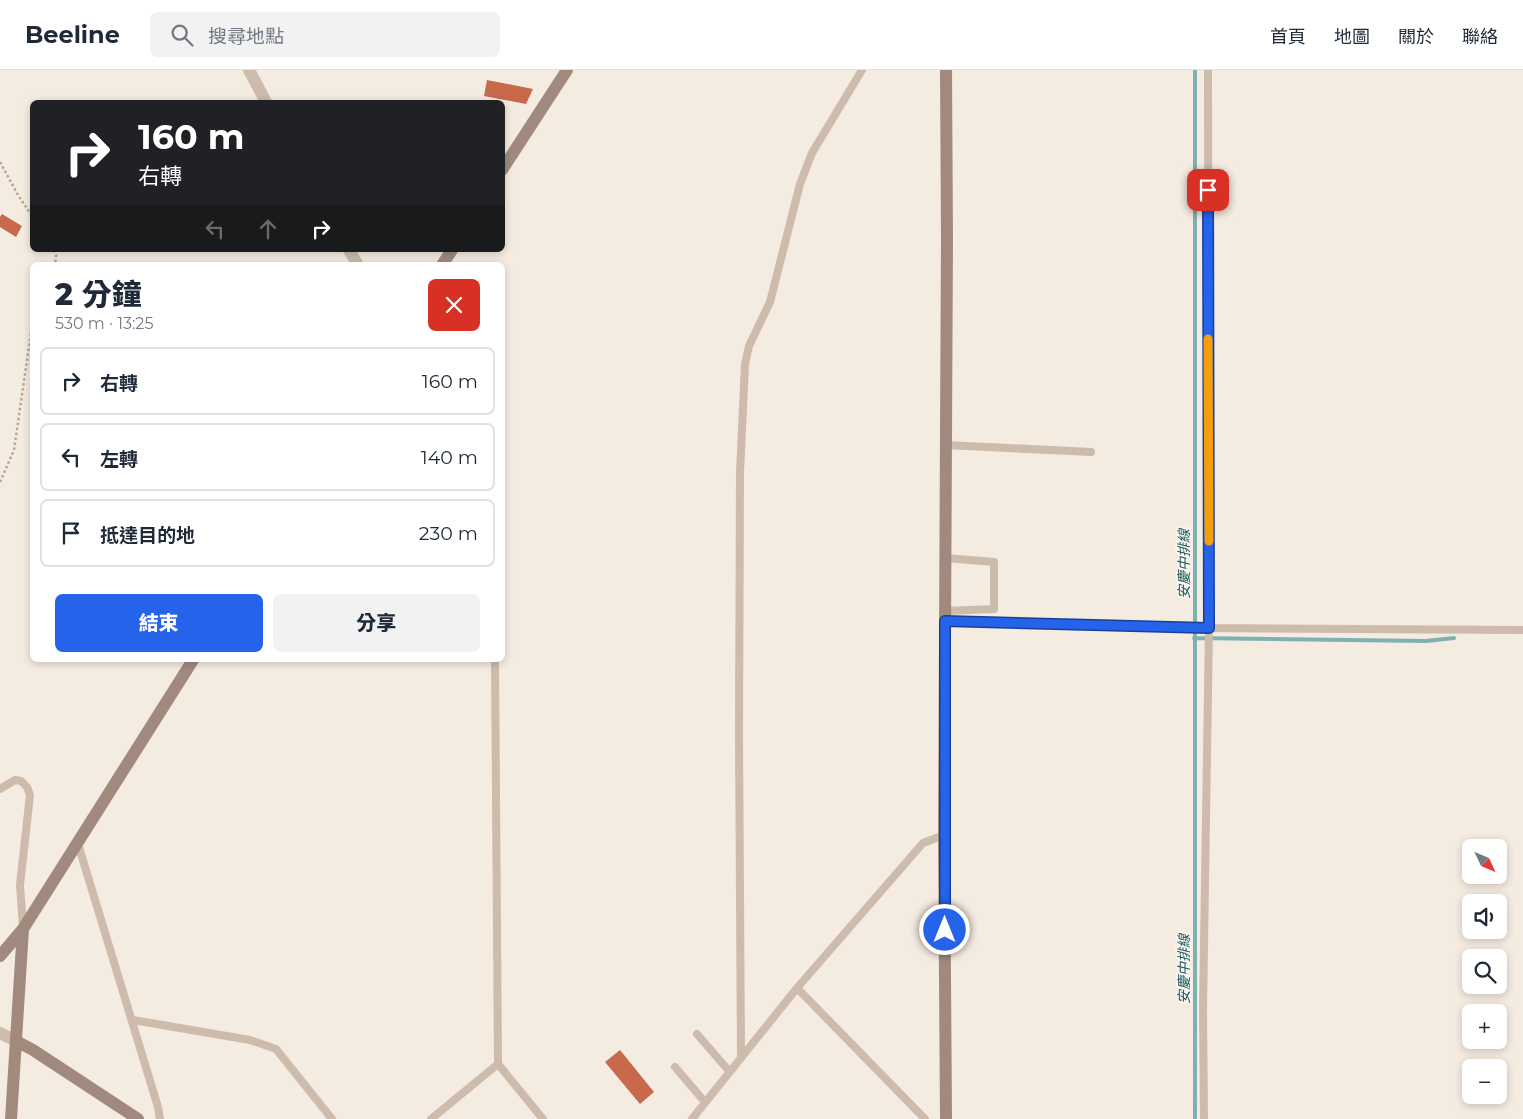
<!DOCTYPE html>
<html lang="zh-TW">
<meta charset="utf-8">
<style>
body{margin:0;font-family:Montserrat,"Noto Sans TC",sans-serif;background:#f2f2f3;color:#1f2937;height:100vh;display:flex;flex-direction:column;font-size:19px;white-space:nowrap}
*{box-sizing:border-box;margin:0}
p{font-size:16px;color:#747a83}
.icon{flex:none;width:28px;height:28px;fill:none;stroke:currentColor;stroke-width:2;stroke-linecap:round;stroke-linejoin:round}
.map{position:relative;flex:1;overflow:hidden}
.drawer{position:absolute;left:30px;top:192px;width:475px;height:400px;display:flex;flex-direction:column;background:#fff;border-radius:8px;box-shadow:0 2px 8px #0003}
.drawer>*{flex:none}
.banner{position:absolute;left:30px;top:30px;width:475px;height:152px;border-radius:8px;box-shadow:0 2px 8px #0003;background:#202124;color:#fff;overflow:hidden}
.needle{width:32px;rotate:134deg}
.controls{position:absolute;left:1462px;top:769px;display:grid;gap:10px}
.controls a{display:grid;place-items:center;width:45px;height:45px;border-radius:8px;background:#fff;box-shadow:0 2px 8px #0003;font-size:25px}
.pin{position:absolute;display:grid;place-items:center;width:42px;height:42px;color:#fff;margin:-21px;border-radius:10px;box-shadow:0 2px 8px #0006}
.me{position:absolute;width:55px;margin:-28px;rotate:0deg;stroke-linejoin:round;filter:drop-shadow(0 0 4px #0008)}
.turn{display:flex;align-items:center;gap:18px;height:105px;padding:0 25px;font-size:22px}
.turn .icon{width:65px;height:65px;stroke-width:2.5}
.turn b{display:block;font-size:35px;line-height:42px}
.lanes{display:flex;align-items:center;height:48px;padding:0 25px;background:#0003;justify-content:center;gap:25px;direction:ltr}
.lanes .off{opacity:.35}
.round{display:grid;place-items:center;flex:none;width:52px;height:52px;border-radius:8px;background:#f2f2f3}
.summary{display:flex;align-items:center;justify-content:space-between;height:85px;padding:0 25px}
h1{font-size:30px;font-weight:800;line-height:38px}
.action{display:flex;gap:10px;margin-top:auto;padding:10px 25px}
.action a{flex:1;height:58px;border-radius:8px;background:#2563eb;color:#fff;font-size:20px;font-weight:800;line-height:58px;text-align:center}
.action a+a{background:#f2f2f3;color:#1f2937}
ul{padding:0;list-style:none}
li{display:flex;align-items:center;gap:15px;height:68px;margin:0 10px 8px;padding:0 15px;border:2px solid #e0e1e3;border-radius:8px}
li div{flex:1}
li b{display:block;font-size:19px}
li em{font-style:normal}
header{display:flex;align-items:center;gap:30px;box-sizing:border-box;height:70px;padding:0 25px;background:#fff;border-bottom:1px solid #e0e1e3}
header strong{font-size:24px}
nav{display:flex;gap:28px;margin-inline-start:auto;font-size:18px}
.search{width:350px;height:45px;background:#f2f2f3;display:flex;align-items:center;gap:12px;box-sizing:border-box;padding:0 18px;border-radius:8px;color:#747a83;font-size:19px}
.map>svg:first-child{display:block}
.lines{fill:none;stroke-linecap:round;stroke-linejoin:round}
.stream{stroke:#7fb0b2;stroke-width:4}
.building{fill:#c8694b}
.path{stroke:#b9a596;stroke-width:2.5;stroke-dasharray:2.5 2.5;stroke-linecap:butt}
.lane{stroke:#cdbbac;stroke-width:8}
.street{stroke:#cdbbac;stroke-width:12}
.secondary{stroke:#a18a7d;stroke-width:12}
.route-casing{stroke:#184099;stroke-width:12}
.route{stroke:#2563eb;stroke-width:9}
.slow{stroke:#f59e0b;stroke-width:9}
.labels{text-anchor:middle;stroke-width:4;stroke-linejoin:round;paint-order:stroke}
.water-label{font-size:14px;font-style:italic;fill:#1f5a5e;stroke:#fbf5ee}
</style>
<header>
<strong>Beeline</strong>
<div class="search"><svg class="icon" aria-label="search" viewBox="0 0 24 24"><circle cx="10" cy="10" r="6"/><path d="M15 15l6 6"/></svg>搜尋地點</div>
<nav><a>首頁</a><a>地圖</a><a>關於</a><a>聯絡</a></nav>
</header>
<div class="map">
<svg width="1523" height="1049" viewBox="0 0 1523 1049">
<rect width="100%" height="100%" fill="#f4ebe1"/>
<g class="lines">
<path class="stream" d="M 1194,568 L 1426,571 L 1454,568
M 1195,1049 L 1195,0"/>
</g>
<path class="building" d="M 487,10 L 533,19 L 526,34 L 484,26 Z
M 2,144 L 22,156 L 16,167 L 0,157 L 0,147 Z
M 620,980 L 654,1022 L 640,1034 L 605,992 Z"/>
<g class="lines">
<path class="path" d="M 0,92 L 18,125 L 32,146
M 54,180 L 56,185 L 55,195
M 0,412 L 14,380 L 32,256"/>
<path class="lane" d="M 946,375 L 1091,382
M 946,541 L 994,539 L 994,492 L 946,488
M 945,551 L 1209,558 L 1523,560
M 495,590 L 498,994 L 543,1049
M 0,719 L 15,710 L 21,711 L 27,717 L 30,725 L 20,815 L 23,857
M 78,774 L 158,1037 L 160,1049
M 797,918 L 925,1049
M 133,950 L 250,970 L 276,979 L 332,1049
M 697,964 L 729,1001
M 741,987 L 739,665 L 740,403 L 745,294 L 749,276 L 770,232 L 800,114 L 812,83 L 862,0
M 675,997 L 705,1032
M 431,1049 L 498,994
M 692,1049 L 797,918 L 923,773 L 944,765
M 1204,1049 L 1203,940 L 1209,558 L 1208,0"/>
<path class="street" d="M 249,0 L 266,32
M 349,180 L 358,195
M 0,963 L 16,971"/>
<path class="secondary" d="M 502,100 L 567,0
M 442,195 L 452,180
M 0,886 L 23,859 L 193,590
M 16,971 L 33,980 L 138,1049
M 11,1049 L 23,859
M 946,1049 L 944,765 L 947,168 L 946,0"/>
</g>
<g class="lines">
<g class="route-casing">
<path id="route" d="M 945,860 L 945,551 L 1209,558 L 1208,120"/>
</g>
<use href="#route" class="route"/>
<path class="slow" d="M 1208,269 L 1209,471"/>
</g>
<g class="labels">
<g class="water-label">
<text transform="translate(1184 494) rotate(-90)" y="5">安慶中排線</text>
<text transform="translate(1184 899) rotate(-90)" y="5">安慶中排線</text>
</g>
</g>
</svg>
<div class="controls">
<a><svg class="needle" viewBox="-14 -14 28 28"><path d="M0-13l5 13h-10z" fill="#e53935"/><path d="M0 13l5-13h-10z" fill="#747a83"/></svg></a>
<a><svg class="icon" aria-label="sound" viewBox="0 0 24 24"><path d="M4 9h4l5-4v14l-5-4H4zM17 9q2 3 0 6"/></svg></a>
<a><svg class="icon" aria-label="search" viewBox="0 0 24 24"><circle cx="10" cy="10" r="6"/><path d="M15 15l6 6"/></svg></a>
<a>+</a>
<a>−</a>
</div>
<div class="pin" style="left:1208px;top:120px;background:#d93025"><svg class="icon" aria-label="arrive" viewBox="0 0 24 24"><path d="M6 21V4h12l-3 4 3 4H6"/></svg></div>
<svg class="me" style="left:945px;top:860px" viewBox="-20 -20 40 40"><circle r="17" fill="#2563eb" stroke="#fff" stroke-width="3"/><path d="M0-11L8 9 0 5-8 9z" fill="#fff"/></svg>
<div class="banner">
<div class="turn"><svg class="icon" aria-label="right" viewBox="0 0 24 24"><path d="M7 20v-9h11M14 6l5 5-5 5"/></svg><div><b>160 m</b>右轉</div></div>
<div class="lanes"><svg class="icon off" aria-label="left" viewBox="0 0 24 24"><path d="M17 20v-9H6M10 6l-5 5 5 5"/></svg><svg class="icon off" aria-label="ahead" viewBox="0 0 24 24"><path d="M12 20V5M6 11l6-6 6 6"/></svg><svg class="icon" aria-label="right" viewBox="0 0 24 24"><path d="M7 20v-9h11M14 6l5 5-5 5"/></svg></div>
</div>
<section class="drawer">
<div class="summary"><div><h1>2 分鐘</h1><p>530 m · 13:25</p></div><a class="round" style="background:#d93025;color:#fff"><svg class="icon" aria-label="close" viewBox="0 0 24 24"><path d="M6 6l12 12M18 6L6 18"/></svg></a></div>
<ul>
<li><svg class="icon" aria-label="right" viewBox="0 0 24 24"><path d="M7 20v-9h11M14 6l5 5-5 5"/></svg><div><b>右轉</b></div><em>160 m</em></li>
<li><svg class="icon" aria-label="left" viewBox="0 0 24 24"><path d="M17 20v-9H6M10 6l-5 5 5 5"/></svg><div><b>左轉</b></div><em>140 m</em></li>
<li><svg class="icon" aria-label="arrive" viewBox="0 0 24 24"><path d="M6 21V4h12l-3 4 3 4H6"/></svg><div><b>抵達目的地</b></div><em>230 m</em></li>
</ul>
<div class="action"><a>結束</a><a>分享</a></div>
</section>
</div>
